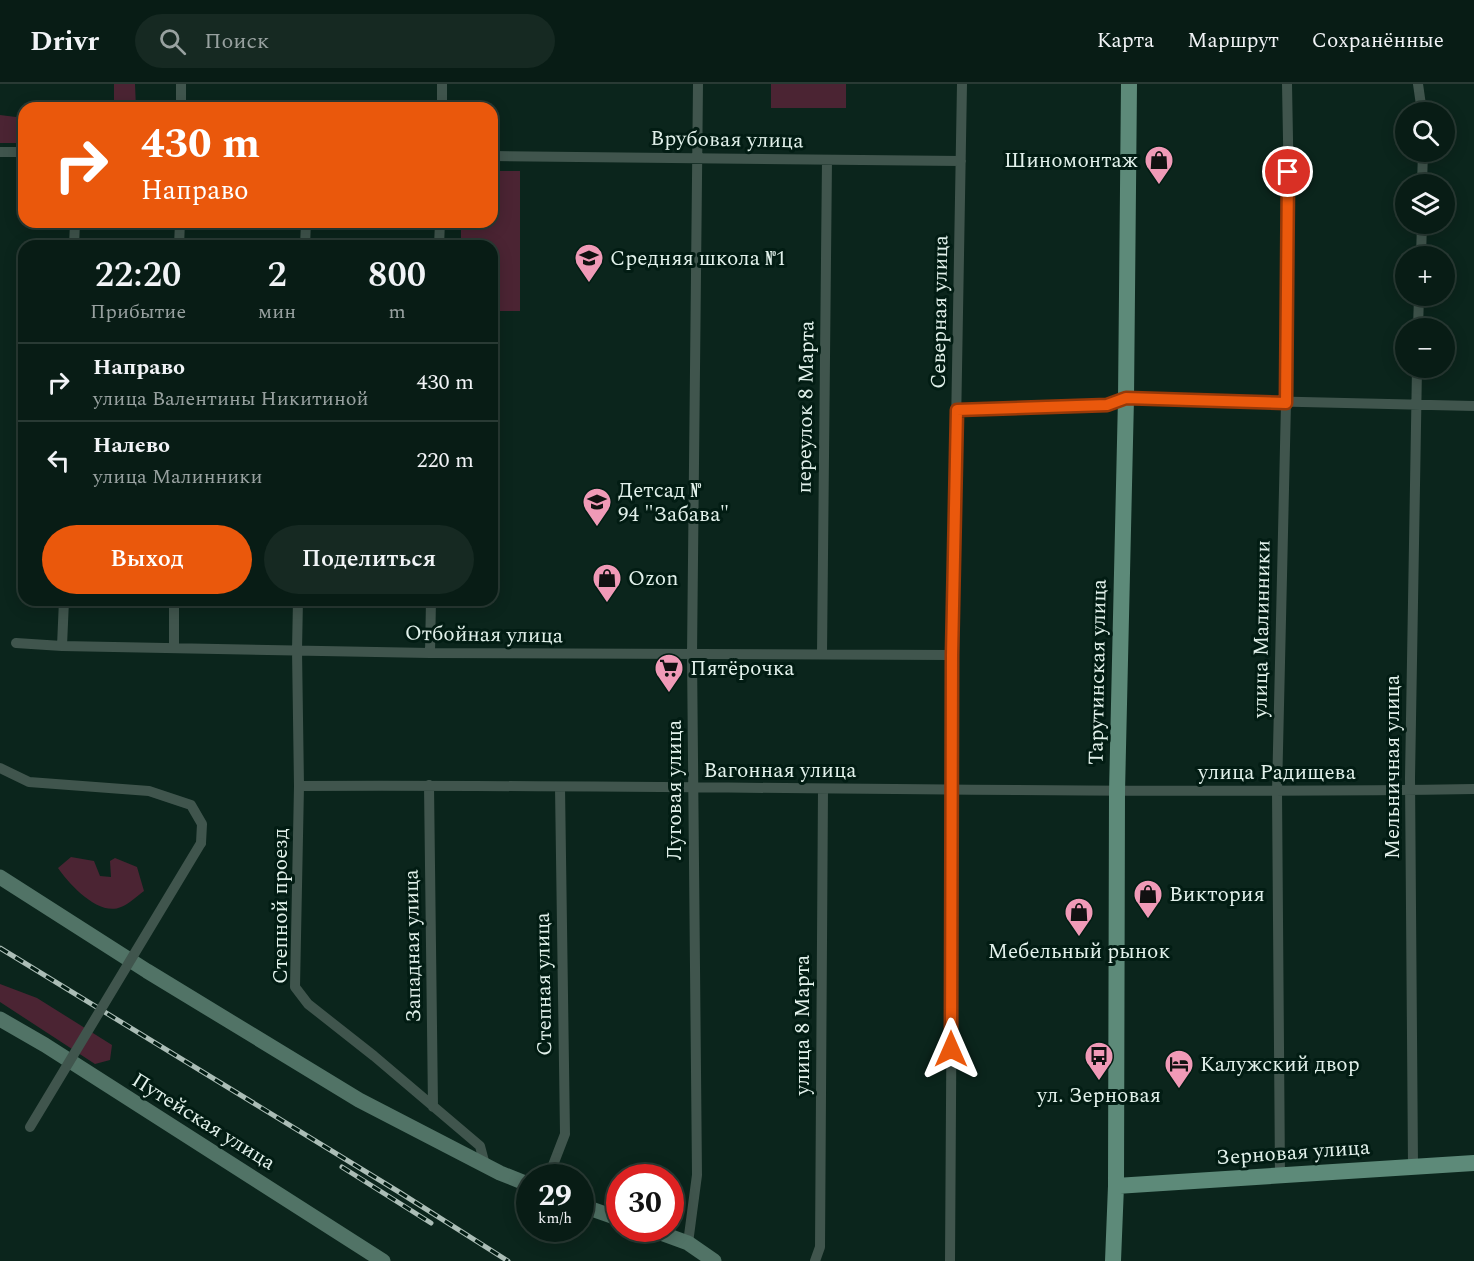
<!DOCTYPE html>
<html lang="ru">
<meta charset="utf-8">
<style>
body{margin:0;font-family:Spectral,serif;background:#162922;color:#f1f3f6;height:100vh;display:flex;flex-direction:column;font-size:22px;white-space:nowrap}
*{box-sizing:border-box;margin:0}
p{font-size:20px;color:#98a1a0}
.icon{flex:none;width:33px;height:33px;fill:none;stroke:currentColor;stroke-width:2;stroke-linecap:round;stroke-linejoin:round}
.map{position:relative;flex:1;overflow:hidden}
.drawer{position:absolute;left:18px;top:156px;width:480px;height:366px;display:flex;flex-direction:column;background:#081c15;border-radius:18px;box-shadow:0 3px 15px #0003,0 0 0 2px #293a34}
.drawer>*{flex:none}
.banner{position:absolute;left:18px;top:18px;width:480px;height:126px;border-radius:18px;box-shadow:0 3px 15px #0003,0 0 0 2px #293a34;background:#ea580c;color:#fff;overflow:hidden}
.fabs{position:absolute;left:1395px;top:18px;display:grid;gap:12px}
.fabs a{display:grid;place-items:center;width:60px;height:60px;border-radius:50%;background:#081c15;box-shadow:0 3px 15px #0003,0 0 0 2px #293a34;font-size:30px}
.speed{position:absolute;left:516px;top:1080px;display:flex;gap:12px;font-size:30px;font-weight:700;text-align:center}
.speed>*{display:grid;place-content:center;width:78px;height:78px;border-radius:50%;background:#081c15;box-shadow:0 3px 15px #0003,0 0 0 2px #293a34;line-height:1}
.speed small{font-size:15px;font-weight:400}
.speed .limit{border:9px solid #d22;background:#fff;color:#111}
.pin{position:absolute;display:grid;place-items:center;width:51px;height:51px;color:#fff;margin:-26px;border:3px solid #fff;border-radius:50%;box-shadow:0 2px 6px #0007}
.me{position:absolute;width:66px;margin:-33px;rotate:0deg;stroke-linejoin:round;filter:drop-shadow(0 0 4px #0008)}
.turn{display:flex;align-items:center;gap:21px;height:126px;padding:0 24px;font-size:27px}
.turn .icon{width:78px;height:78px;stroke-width:2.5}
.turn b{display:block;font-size:42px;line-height:51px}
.eta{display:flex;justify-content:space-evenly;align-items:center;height:102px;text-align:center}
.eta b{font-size:36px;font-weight:600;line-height:42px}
.action{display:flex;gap:12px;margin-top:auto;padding:12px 24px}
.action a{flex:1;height:69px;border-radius:36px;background:#ea580c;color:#fff;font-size:24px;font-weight:600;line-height:69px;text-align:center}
.action a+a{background:#162922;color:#f1f3f6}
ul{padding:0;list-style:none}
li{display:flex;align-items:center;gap:18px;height:78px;padding:0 24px;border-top:2px solid #293a34}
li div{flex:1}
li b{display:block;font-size:22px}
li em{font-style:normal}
header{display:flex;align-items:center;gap:36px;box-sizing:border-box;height:84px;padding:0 30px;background:#081c15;border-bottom:2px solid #293a34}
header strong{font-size:28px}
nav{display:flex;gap:33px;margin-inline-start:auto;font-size:21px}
.search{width:420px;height:54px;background:#162922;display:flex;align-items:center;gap:15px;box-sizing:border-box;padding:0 21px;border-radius:33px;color:#98a1a0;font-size:22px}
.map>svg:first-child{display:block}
.green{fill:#4b2433}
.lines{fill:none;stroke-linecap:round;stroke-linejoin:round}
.minor{stroke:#40554d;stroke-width:10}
.secondary{stroke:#517366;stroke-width:15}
.primary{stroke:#5d8a79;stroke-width:16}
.rail-casing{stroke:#abbdb6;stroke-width:5}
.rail{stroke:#021c13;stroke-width:3;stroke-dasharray:9;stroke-linecap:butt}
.minor-bridge{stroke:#40554d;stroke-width:10}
.route-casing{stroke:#983908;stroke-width:15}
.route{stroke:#ea580c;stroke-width:10}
.labels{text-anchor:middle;stroke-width:6;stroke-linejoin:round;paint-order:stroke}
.street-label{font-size:21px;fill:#e2f1eb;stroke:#021c13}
.poi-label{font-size:21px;fill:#e2f1eb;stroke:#021c13;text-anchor:start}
</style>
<header>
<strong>Drivr</strong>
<div class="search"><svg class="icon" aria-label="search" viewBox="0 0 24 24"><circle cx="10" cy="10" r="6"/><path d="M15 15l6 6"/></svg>Поиск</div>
<nav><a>Карта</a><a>Маршрут</a><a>Сохранённые</a></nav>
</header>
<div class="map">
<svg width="1474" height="1177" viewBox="0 0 1474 1177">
<rect width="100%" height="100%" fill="#0b251c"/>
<path class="green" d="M 114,0 L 135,0 L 136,24 L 114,24 Z
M 771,0 L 846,0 L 846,24 L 771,24 Z
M 0,31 L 24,34 L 24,59 L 0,59 Z
M 492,87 L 520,87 L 520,227 L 492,227 L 492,162 L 461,162 L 461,138 L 492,138 Z
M 34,138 L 65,138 L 65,146 L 34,145 Z
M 71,773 L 94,777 L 100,792 L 111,793 L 110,777 L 115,774 L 137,783 L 144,807 C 137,812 129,820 121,823 C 99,833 69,800 58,784 Z
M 0,900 L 37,914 L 112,961 L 110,976 L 95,980 L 0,918 Z"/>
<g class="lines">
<path class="minor" d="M 1418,0 L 1422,28
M 181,24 L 181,0
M 442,24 L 442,0
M 0,68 L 24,68
M 492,72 L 961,77
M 1422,100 L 1423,68
M 74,162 L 75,138
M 179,162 L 180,138
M 305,162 L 306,138
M 439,162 L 440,138
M 1421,172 L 1422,140
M 1418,244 L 1419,212
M 957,325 L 1107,321 L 1126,314 L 1474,322
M 298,516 L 297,566 L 299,702 L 295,903 L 308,920 L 374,972 L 480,1062 L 485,1081
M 16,559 L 62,562 L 430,569 L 952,571
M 62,562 L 64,516
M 174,564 L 174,516
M 430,569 L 431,516
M 822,570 L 827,76
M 0,684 L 29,698 L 149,707 L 191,721 L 202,740 L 201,759
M 429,701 L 433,1023
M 299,702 C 691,700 1082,711 1474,705
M 1413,1082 L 1410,694 L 1417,284
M 1280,1091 L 1277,708 L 1286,319 L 1289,110 L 1287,0
M 548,1094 L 565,1050 L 560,703
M 688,1159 L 697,1091 L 692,571 L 698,0
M 815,1177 L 820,1163 L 823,705
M 950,1177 L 953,706 L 952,571 L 962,0"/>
<path class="secondary" d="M 0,793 L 147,887 L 359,1016 L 500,1089 L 530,1101
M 0,935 L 45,961 L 383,1177
M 580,1121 L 620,1135
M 647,1144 L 688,1159 L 714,1177"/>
<path class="primary" d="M 1116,1102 L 1474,1079
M 1113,1177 L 1116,1102 L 1117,708 L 1126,314 L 1129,0"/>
<g class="rail-casing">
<path id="rail" d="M 0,864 L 399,1108 L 508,1177
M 342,1083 L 431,1139"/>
</g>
<use href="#rail" class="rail"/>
<path class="minor-bridge" d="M 30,1043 L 201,759"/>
</g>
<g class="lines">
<g class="route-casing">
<path id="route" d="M 951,965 L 952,571 L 957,326 L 1107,321 L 1126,314 L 1286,319 L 1288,88"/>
</g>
<use href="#route" class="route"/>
</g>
<defs>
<g id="shop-pin" transform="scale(1.5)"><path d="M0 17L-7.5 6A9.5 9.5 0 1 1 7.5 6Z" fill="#f09ab7" stroke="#021c13"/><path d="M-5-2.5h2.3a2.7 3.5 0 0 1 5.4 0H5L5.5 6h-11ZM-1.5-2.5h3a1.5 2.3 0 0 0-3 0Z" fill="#111"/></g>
<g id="school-pin" transform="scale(1.5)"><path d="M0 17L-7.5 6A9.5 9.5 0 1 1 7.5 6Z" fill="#f09ab7" stroke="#021c13"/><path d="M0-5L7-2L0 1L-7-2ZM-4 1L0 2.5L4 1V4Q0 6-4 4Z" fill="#111"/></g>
<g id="supermarket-pin" transform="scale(1.5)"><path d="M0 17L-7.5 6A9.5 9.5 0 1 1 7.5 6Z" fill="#f09ab7" stroke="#021c13"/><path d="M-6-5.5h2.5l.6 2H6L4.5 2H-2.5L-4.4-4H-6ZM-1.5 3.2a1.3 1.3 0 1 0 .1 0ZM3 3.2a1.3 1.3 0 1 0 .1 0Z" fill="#111"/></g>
<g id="bus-pin" transform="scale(1.5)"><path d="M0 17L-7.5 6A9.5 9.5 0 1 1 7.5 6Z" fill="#f09ab7" stroke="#021c13"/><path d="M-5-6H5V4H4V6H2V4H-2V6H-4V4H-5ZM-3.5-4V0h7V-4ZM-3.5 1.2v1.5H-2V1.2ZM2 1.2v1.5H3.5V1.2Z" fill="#111"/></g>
<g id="hotel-pin" transform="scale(1.5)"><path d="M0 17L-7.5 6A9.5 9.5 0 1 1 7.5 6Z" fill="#f09ab7" stroke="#021c13"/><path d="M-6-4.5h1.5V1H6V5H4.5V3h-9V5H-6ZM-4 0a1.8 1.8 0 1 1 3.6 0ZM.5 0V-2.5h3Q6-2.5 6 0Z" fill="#111"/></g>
</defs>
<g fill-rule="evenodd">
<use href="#shop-pin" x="1159" y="76"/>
<use href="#school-pin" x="589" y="174"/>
<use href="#school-pin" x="597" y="418"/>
<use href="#shop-pin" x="607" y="494"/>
<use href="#supermarket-pin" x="669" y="584"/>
<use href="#shop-pin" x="1148" y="810"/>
<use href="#shop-pin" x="1079" y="828"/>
<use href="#bus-pin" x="1099" y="972"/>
<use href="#hotel-pin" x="1179" y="980"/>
</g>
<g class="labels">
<g class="street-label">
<text transform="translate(727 55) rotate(1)" y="7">Врубовая улица</text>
<text transform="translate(939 228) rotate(-89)" y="7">Северная улица</text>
<text transform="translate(805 323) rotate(-89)" y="7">переулок 8 Марта</text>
<text transform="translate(1261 545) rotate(-89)" y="7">улица Малинники</text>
<text transform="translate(484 550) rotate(1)" y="7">Отбойная улица</text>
<text transform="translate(1097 588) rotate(-89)" y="7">Тарутинская улица</text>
<text transform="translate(1392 683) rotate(-90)" y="7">Мельничная улица</text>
<text x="780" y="693">Вагонная улица</text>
<text x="1277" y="695">улица Радищева</text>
<text transform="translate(674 706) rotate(-90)" y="7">Луговая улица</text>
<text transform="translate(280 822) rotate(-90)" y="7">Степной проезд</text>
<text transform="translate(412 862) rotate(-91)" y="7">Западная улица</text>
<text transform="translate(543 900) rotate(-91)" y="7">Степная улица</text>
<text transform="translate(802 941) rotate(-90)" y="7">улица 8 Марта</text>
<text transform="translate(204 1037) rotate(32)" y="7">Путейская улица</text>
<text transform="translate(1293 1068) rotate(-4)" y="7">Зерновая улица</text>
</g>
<g class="poi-label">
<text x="1138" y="83" text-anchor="end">Шиномонтаж</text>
<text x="610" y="181">Средняя школа №1</text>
<text x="618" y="413">Детсад №<tspan x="618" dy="24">94 "Забава"</tspan></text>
<text x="628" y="501">Ozon</text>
<text x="690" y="591">Пятёрочка</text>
<text x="1169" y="817">Виктория</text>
<text x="1079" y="874" text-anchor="middle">Мебельный рынок</text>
<text x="1200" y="987">Калужский двор</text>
<text x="1099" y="1018" text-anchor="middle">ул. Зерновая</text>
</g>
</g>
</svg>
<div class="fabs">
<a><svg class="icon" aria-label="search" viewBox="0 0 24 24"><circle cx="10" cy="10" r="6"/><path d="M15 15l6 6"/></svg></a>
<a><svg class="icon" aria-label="layers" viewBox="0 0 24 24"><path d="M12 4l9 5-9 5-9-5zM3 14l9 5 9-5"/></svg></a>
<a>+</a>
<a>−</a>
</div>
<div class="speed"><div>29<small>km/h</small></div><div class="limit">30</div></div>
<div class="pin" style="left:1288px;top:88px;background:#d93025"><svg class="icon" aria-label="arrive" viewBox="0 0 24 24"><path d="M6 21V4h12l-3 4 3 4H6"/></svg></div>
<svg class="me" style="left:951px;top:965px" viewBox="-20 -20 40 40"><path d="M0-17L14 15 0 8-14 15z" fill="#ea580c" stroke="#fff" stroke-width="4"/></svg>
<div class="banner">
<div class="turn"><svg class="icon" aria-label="right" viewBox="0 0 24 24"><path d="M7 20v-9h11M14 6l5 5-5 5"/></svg><div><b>430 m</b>Направо</div></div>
</div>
<section class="drawer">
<div class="eta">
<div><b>22:20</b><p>Прибытие</p></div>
<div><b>2</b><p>мин</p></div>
<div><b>800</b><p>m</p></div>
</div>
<ul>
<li><svg class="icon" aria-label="right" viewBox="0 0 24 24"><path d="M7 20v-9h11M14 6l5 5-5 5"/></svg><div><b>Направо</b><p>улица Валентины Никитиной</p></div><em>430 m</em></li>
<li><svg class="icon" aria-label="left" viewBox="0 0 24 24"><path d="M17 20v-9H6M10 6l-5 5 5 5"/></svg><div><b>Налево</b><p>улица Малинники</p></div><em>220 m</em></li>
</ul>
<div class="action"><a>Выход</a><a>Поделиться</a></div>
</section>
</div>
